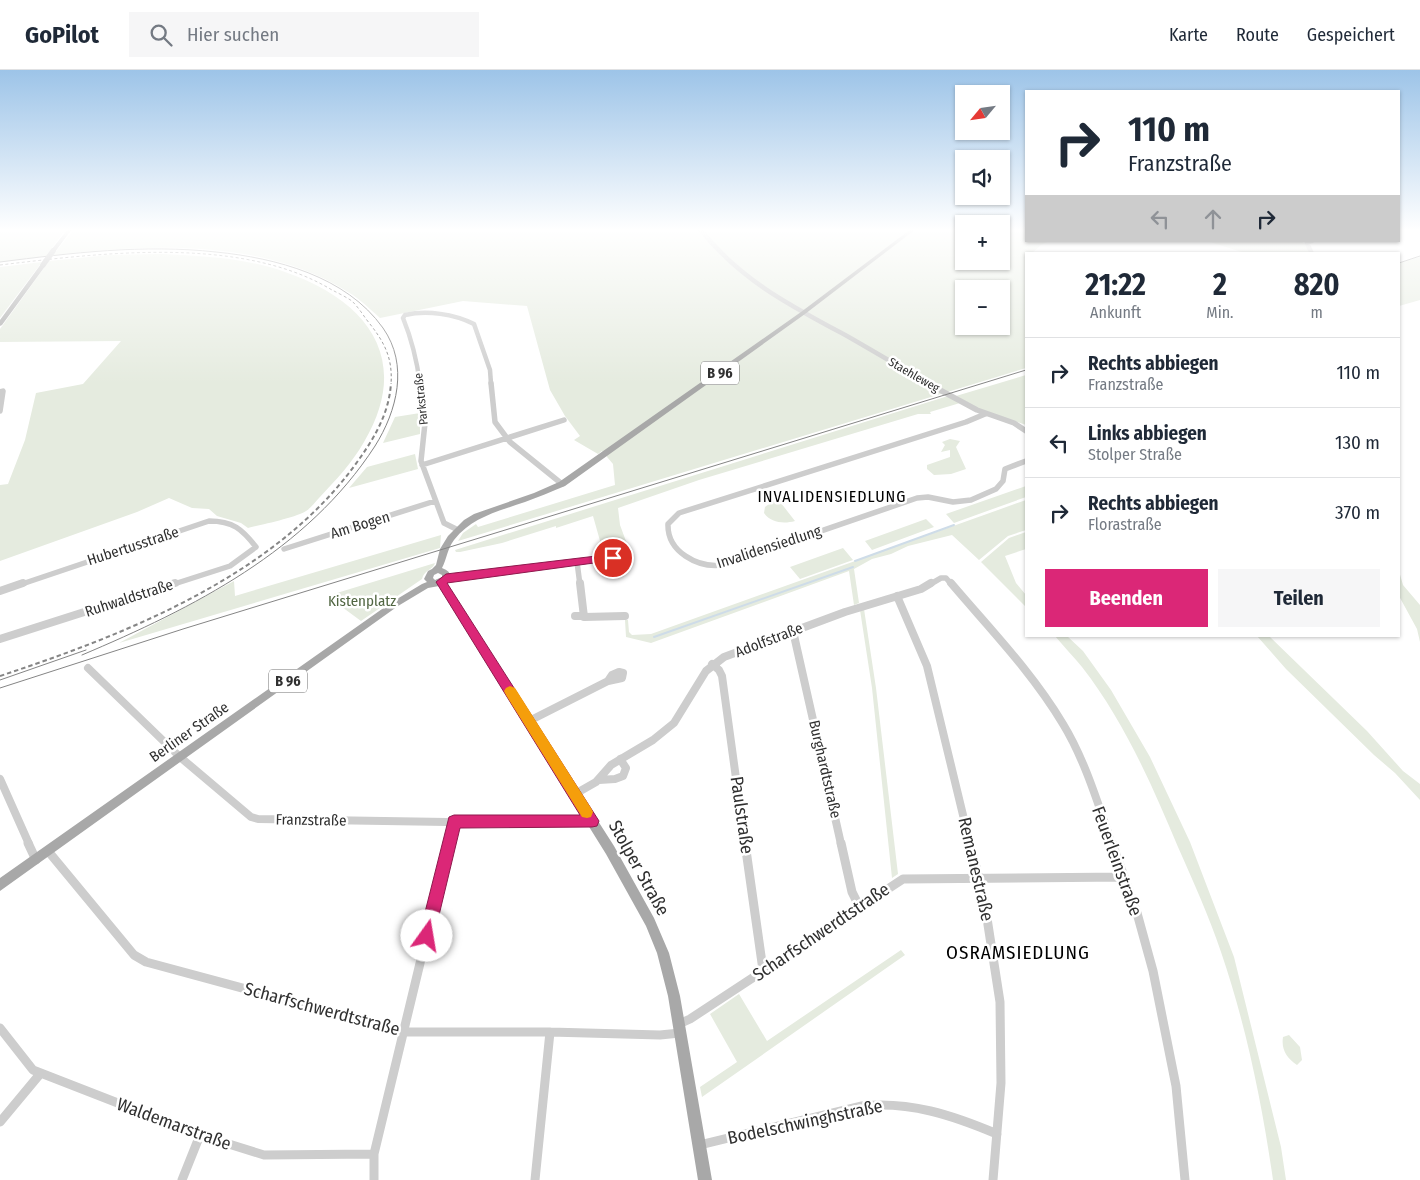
<!DOCTYPE html>
<html lang="de">
<meta charset="utf-8">
<style>
body{margin:0;font-family:"Fira Sans Condensed",sans-serif;background:#f6f6f7;color:#1f2937;height:100vh;display:flex;flex-direction:column;font-size:19px;white-space:nowrap}
*{box-sizing:border-box;margin:0}
p{font-size:16px;color:#747a83}
.icon{flex:none;width:28px;height:28px;fill:none;stroke:currentColor;stroke-width:2;stroke-linecap:round;stroke-linejoin:round}
.map{position:relative;flex:1;overflow:hidden}
.panel{position:absolute;left:1025px;top:182px;width:375px;height:385px;display:flex;flex-direction:column;background:#fff;border-radius:0px;box-shadow:0 1px 4px #0004}
.panel>*{flex:none}
.guide{position:absolute;left:1025px;top:20px;width:375px;height:152px;border-radius:0px;box-shadow:0 1px 4px #0004;background:#fff;color:#1f2937;overflow:hidden}
.needle{width:32px;rotate:241deg}
.controls{position:absolute;left:955px;top:15px;display:grid;gap:10px}
.controls a{display:grid;place-items:center;width:55px;height:55px;border-radius:0px;background:#fff;box-shadow:0 1px 4px #0004;font-size:25px}
.pin{position:absolute;display:grid;place-items:center;width:42px;height:42px;color:#fff;margin:-21px;border:2px solid #fff;border-radius:50%;box-shadow:0 1px 5px #0007}
.me{position:absolute;width:55px;margin:-28px;rotate:13deg;stroke-linejoin:round;filter:drop-shadow(0 0 4px #0008)}
.turn{display:flex;align-items:center;gap:18px;height:105px;padding:0 20px;font-size:22px}
.turn .icon{width:65px;height:65px;stroke-width:2.5}
.turn b{display:block;font-size:35px;line-height:42px}
.lanes{display:flex;align-items:center;height:48px;padding:0 20px;background:#0003;justify-content:center;gap:25px;direction:ltr}
.lanes .off{opacity:.35}
.eta{display:flex;justify-content:space-evenly;align-items:center;height:85px;text-align:center}
.eta b{font-size:30px;font-weight:700;line-height:35px}
.cta{display:flex;gap:10px;margin-top:auto;padding:10px 20px}
.cta a{flex:1;height:58px;border-radius:0px;background:#db2777;color:#fff;font-size:20px;font-weight:700;line-height:58px;text-align:center}
.cta a+a{background:#f6f6f7;color:#1f2937}
ul{padding:0;list-style:none}
li{display:flex;align-items:center;gap:15px;height:70px;padding:0 20px;border-top:1px solid #e0e1e3}
li div{flex:1}
li b{display:block;font-size:19px}
li em{font-style:normal}
header{display:flex;align-items:center;gap:30px;box-sizing:border-box;height:70px;padding:0 25px;background:#fff;border-bottom:1px solid #e0e1e3}
header strong{font-size:24px}
nav{display:flex;gap:28px;margin-inline-start:auto;font-size:18px}
.search{width:350px;height:45px;background:#f6f6f7;display:flex;align-items:center;gap:12px;box-sizing:border-box;padding:0 18px;border-radius:0px;color:#747a83;font-size:19px}
.map>svg:first-child{display:block}
.green{fill:#e5ebdf;fill-rule:evenodd}
.lines{fill:none;stroke-linecap:round;stroke-linejoin:round}
.stream{stroke:#cedce8;stroke-width:2}
.minor-far3{stroke:#cdcdcd;stroke-width:4.5}
.minor-far2{stroke:#cdcdcd;stroke-width:5.5}
.minor-far1{stroke:#cdcdcd;stroke-width:8}
.minor{stroke:#cdcdcd;stroke-width:9}
.major{fill:#a8a8a8;fill-rule:evenodd}
.tram{stroke:#858585;stroke-width:1}
.rail-far1{stroke:#858585;stroke-width:1;stroke-dasharray:3 2.5;stroke-linecap:butt}
.rail{stroke:#858585;stroke-width:2;stroke-dasharray:4.5 3;stroke-linecap:butt}
.major-bridge{stroke:#a8a8a8;stroke-width:5.5}
.route{fill:#db2777;stroke:#8e194d}
.slow{fill:#f59e0b}
.labels{text-anchor:middle;stroke-width:5;stroke-linejoin:round;paint-order:stroke}
.far-street-label{font-size:12px;fill:#303030;stroke:#fff}
.shield{fill:#fff;stroke:#6e6e6e;stroke-width:1}
.shield-label{font-size:14px;font-weight:bold;fill:#303030}
.street-label{font-size:15px;fill:#303030;stroke:#fff}
.park-label{font-size:15px;fill:#516642;stroke:#fff}
.neighbourhood-label{font-size:16px;letter-spacing:1px;fill:#000;stroke:#fff}
.near-street-label{font-size:18px;fill:#303030;stroke:#fff}
.near-neighbourhood-label{font-size:19px;letter-spacing:1px;fill:#000;stroke:#fff}
</style>
<header>
<strong>GoPilot</strong>
<div class="search"><svg class="icon" aria-label="search" viewBox="0 0 24 24"><circle cx="10" cy="10" r="6"/><path d="M15 15l6 6"/></svg>Hier suchen</div>
<nav><a>Karte</a><a>Route</a><a>Gespeichert</a></nav>
</header>
<div class="map">
<svg width="1420" height="1110" viewBox="0 0 1420 1110">
<rect width="100%" height="100%" fill="#fff"/>
<path class="green" d="M 0,159 L 66,159 L 46,186 L 0,192 Z
M 74,159 L 107,159 L 107,161 L 114,159 L 964,159 L 964,191 L 1001,191 L 1001,159 L 1026,159 L 1026,171 L 1049,171 L 1041,175 L 1031,184 L 1026,184 L 1025,189 L 1026,298 L 458,471 L 463,463 L 476,454 L 478,457 L 615,415 L 613,394 L 602,381 L 598,384 L 574,370 L 580,366 L 565,346 L 550,320 L 527,236 L 463,231 L 380,248 C 370,239 360,229 348,222 C 263,168 149,174 53,185 ZM 964,219 L 1001,219 L 1001,256 L 964,256 Z
M 1207,171 L 1302,172 L 1307,175 L 1309,184 L 1248,184 Z
M 162,184 C 203,186 246,188 285,202 C 367,230 413,289 364,372 C 352,393 336,410 319,428 C 315,432 311,438 306,441 C 298,447 260,455 248,458 L 241,453 L 217,446 L 209,439 L 192,438 L 169,428 L 137,442 L 0,491 L 0,415 L 8,414 L 25,370 L 36,323 L 83,314 L 121,271 L 0,272 L 0,259 L 49,191 L 108,185 Z
M 1420,187 L 1420,230 L 1399,236 L 1399,193 Z
M 42,192 L 0,248 L 0,197 Z
M 1026,305 L 1026,355 L 979,339 L 956,326 Z
M 948,326 L 960,333 L 930,342 L 931,344 L 918,344 L 699,410 L 618,438 L 620,455 L 630,482 L 604,485 L 593,446 L 556,458 L 556,456 L 502,473 L 460,482 L 456,482 L 455,480 Z
M 420,343 L 420,364 L 383,373 L 395,347 Z
M 950,369 L 960,371 L 956,377 L 966,399 L 951,404 L 934,405 L 927,399 L 927,395 L 950,387 L 950,380 L 941,382 L 945,375 L 942,372 Z
M 415,384 L 418,399 L 349,418 L 367,397 Z
M 1026,416 L 1026,427 L 954,453 L 946,444 Z
M 777,428 L 795,451 C 784,454 771,453 764,443 L 765,437 Z
M 1026,430 L 1026,460 L 1008,466 L 979,490 L 952,465 L 908,476 L 891,484 L 872,489 L 854,499 L 859,533 L 854,535 L 849,501 L 651,573 L 626,567 L 625,550 L 628,550 L 629,562 L 632,565 L 651,564 Z
M 926,449 L 934,457 L 872,480 L 865,471 Z
M 1026,462 L 1026,479 L 1005,486 L 1016,513 L 1026,525 L 1026,537 L 981,492 L 1009,468 Z
M 441,465 L 440,478 L 119,573 L 234,511 L 235,526 Z
M 843,478 L 853,490 L 800,509 L 790,497 Z
M 435,493 C 433,500 424,500 422,509 L 361,551 L 327,526 Z
M 1399,501 L 1403,515 L 1420,535 L 1420,572 L 1417,559 L 1399,526 Z
M 864,539 L 876,618 L 898,804 L 892,808 L 872,618 L 860,540 Z
M 1055,566 L 1067,566 L 1083,581 L 1111,620 L 1150,687 L 1190,772 L 1234,887 L 1281,1077 L 1286,1110 L 1273,1110 C 1262,1033 1246,955 1221,882 C 1209,846 1193,811 1178,777 C 1152,715 1124,651 1082,597 C 1074,587 1064,577 1055,566 Z
M 1257,566 L 1269,566 L 1367,661 L 1403,701 L 1420,714 L 1420,730 L 1395,703 L 1374,685 L 1286,599 Z
M 901,880 L 905,885 L 702,1027 L 700,1017 L 737,992 L 710,944 L 739,924 L 767,971 Z
M 1289,965 L 1300,977 L 1302,990 L 1297,995 C 1287,988 1281,980 1283,967 Z"/>
<g class="lines">
<path class="stream" d="M 855,491 L 954,455
M 654,567 L 853,497"/>
<path class="minor-far3" d="M 700,159 C 740,210 791,236 847,266 C 875,282 902,298 929,314
M 1312,171 L 1307,173 L 1312,184
M 420,314 C 417,291 412,270 403,248 L 405,245 C 427,240 454,244 474,254 L 490,300 L 491,314"/>
<path class="minor-far2" d="M 420,313 L 425,353 L 421,391 L 444,453 L 458,460
M 491,313 L 495,352 L 510,372 L 562,414
M 927,313 L 977,340 L 1014,353 L 1026,361
M 0,322 L 3,321 L 0,341
M 985,344 L 966,352 L 679,443 L 668,454 C 667,482 698,498 722,495 L 917,428 L 928,427 L 953,432 L 971,430 L 996,419 L 1003,411 L 1005,399 L 1026,391
M 422,395 L 564,350
M 284,479 L 435,431
M 577,492 L 580,515
M 446,508 L 631,486
M 19,515 L 209,451 C 233,451 242,459 256,477 L 230,496 L 171,515
M 929,515 L 941,508 L 946,508 L 952,515"/>
<path class="minor-far1" d="M 580,513 L 584,547 L 625,546
M 951,513 C 990,559 1032,602 1063,654 C 1085,690 1098,734 1112,774
M 0,521 L 23,513
M 897,526 L 927,596 L 970,774
M 575,546 L 583,546
M 793,561 L 841,774
M 0,569 L 175,513
M 712,594 L 719,600 L 722,606 L 745,774
M 88,598 L 180,687 L 251,747 L 258,749 L 518,753 L 592,751
M 619,602 L 623,603 L 622,608 L 608,611 L 612,605 Z
M 529,651 L 608,611
M 0,709 L 29,774
M 599,710 L 615,709 L 623,706 L 626,698 L 620,689
M 575,724 L 596,712 L 611,695 L 653,670 L 674,653 L 706,601 L 724,587 L 845,542 L 921,519 L 931,513
M 448,774 L 454,751"/>
<path class="minor" d="M 28,773 L 36,790
M 745,773 L 763,900
M 841,773 L 852,822 L 859,836
M 970,773 L 984,829 L 1000,932 L 1001,1013 L 993,1110
M 1112,773 L 1137,843 L 1153,901 L 1176,1016 L 1185,1110
M 48,781 L 134,885 L 146,892 L 405,962 L 550,962 L 660,965 L 680,963
M 679,954 L 690,949 L 903,809 L 1124,807
M 0,958 L 33,1000 L 200,1065 L 264,1085 L 374,1084
M 0,1052 L 40,1004
M 699,1075 L 861,1036 C 910,1031 952,1045 997,1064
M 182,1110 L 200,1065
M 374,1110 L 374,1084 L 449,773
M 535,1110 L 550,962"/>
<path class="major" d="M 68,159 L 72,159 L 55,182 L 51,182 L 51,180 Z
M 911,159 L 916,159 L 805,244 L 565,416 C 551,422 538,427 525,432 C 499,441 472,447 454,470 C 447,479 447,489 442,498 C 448,501 450,501 450,508 L 446,513 L 614,776 L 654,848 L 669,883 L 680,926 L 712,1110 L 698,1110 L 668,926 L 657,883 L 646,856 L 606,784 L 439,516 L 428,518 L 398,536 L 0,821 L 0,808 L 392,532 L 422,514 L 427,512 L 424,509 L 428,501 L 432,499 L 436,495 L 440,479 L 448,466 L 464,450 L 474,444 L 534,423 L 559,412 L 801,242 ZM 438,503 L 442,505 L 442,507 L 435,510 L 433,508 L 434,505 Z
M 41,194 L 46,195 L 2,255 L 0,256 L 0,250 Z"/>
<path class="tram" d="M 0,192 C 71,183 144,174 216,182 C 276,188 346,206 383,258 C 409,295 397,341 375,376 C 307,481 193,538 82,585
M 1399,193 L 1420,186
M 0,610 L 86,580
M 0,618 L 183,559 L 1026,300"/>
<path class="rail-far1" d="M 0,195 C 101,183 241,165 332,220 C 338,223 346,227 352,231 C 357,236 362,243 366,249 C 383,270 393,286 391,314"/>
<path class="rail" d="M 0,606 C 127,564 274,506 355,395 C 373,370 389,345 391,313"/>
<path class="major-bridge" d="M 43,195 L 53,181"/>
</g>
<linearGradient id="sky" x2="0" y2="1"><stop stop-color="#9dc4e8"/><stop offset="0.51" stop-color="#fff"/><stop offset="1" stop-color="#fff" stop-opacity="0"/></linearGradient>
<rect width="1420" height="314" fill="url(#sky)"/>
<path class="route" d="M 613,484 L 618,488 L 616,490 L 447,513 L 599,751 L 597,756 L 592,757 L 460,758 L 434,866 L 432,872 L 427,874 L 421,872 L 419,866 L 449,747 L 454,745 L 580,745 L 436,512 L 446,504 Z"/>
<path class="slow" d="M 510,616 L 515,618 L 591,738 L 593,742 L 591,747 L 587,748 L 582,747 L 506,625 L 504,621 L 506,618 Z"/>
<g class="labels">
<g class="far-street-label">
<text transform="translate(914 305) rotate(30)" y="4">Staehleweg</text>
<text transform="translate(421 329) rotate(-96)" y="4">Parkstraße</text>
</g>
<g class="shield">
<rect x="701" y="291.5" width="38" height="23" rx="4"/>
<rect x="269" y="599.5" width="38" height="23" rx="4"/>
</g>
<g class="shield-label">
<text x="720" y="308">B 96</text>
<text x="288" y="616">B 96</text>
</g>
<g class="street-label">
<text transform="translate(360 455) rotate(-17)" y="5">Am Bogen</text>
<text transform="translate(133 476) rotate(-18)" y="5">Hubertusstraße</text>
<text transform="translate(769 477) rotate(-18)" y="5">Invalidensiedlung</text>
<text transform="translate(129 528) rotate(-18)" y="5">Ruhwaldstraße</text>
<text transform="translate(769 570) rotate(-21)" y="5">Adolfstraße</text>
<text transform="translate(189 662) rotate(-35)" y="5">Berliner Straße</text>
<text transform="translate(825 699) rotate(77)" y="5">Burghardtstraße</text>
<text transform="translate(311 750) rotate(1)" y="5">Franzstraße</text>
</g>
<g class="park-label">
<text x="362" y="536">Kistenplatz</text>
</g>
<g class="neighbourhood-label">
<text x="832" y="432">INVALIDENSIEDLUNG</text>
</g>
<g class="near-street-label">
<text transform="translate(742 745) rotate(82)" y="6">Paulstraße</text>
<text transform="translate(1117 791) rotate(70)" y="6">Feuerleinstraße</text>
<text transform="translate(639 798) rotate(61)" y="6">Stolper Straße</text>
<text transform="translate(976 799) rotate(77)" y="6">Remanestraße</text>
<text transform="translate(821 862) rotate(-34)" y="6">Scharfschwerdtstraße</text>
<text transform="translate(322 939) rotate(15)" y="6">Scharfschwerdtstraße</text>
<text transform="translate(805 1052) rotate(-12)" y="6">Bodelschwinghstraße</text>
<text transform="translate(174 1054) rotate(20)" y="6">Waldemarstraße</text>
</g>
<g class="near-neighbourhood-label">
<text x="1018" y="889">OSRAMSIEDLUNG</text>
</g>
</g>
</svg>
<div class="controls">
<a><svg class="needle" viewBox="-14 -14 28 28"><path d="M0-13l5 13h-10z" fill="#e53935"/><path d="M0 13l5-13h-10z" fill="#747a83"/></svg></a>
<a><svg class="icon" aria-label="sound" viewBox="0 0 24 24"><path d="M4 9h4l5-4v14l-5-4H4zM17 9q2 3 0 6"/></svg></a>
<a>+</a>
<a>−</a>
</div>
<div class="pin" style="left:613px;top:488px;background:#d93025"><svg class="icon" aria-label="arrive" viewBox="0 0 24 24"><path d="M6 21V4h12l-3 4 3 4H6"/></svg></div>
<svg class="me" style="left:427px;top:866px" viewBox="-20 -20 40 40"><circle r="19" fill="#fff"/><path d="M0-13L10 11 0 6-10 11z" fill="#db2777"/></svg>
<div class="guide">
<div class="turn"><svg class="icon" aria-label="right" viewBox="0 0 24 24"><path d="M7 20v-9h11M14 6l5 5-5 5"/></svg><div><b>110 m</b>Franzstraße</div></div>
<div class="lanes"><svg class="icon off" aria-label="left" viewBox="0 0 24 24"><path d="M17 20v-9H6M10 6l-5 5 5 5"/></svg><svg class="icon off" aria-label="ahead" viewBox="0 0 24 24"><path d="M12 20V5M6 11l6-6 6 6"/></svg><svg class="icon" aria-label="right" viewBox="0 0 24 24"><path d="M7 20v-9h11M14 6l5 5-5 5"/></svg></div>
</div>
<section class="panel">
<div class="eta">
<div><b>21:22</b><p>Ankunft</p></div>
<div><b>2</b><p>Min.</p></div>
<div><b>820</b><p>m</p></div>
</div>
<ul>
<li><svg class="icon" aria-label="right" viewBox="0 0 24 24"><path d="M7 20v-9h11M14 6l5 5-5 5"/></svg><div><b>Rechts abbiegen</b><p>Franzstraße</p></div><em>110 m</em></li>
<li><svg class="icon" aria-label="left" viewBox="0 0 24 24"><path d="M17 20v-9H6M10 6l-5 5 5 5"/></svg><div><b>Links abbiegen</b><p>Stolper Straße</p></div><em>130 m</em></li>
<li><svg class="icon" aria-label="right" viewBox="0 0 24 24"><path d="M7 20v-9h11M14 6l5 5-5 5"/></svg><div><b>Rechts abbiegen</b><p>Florastraße</p></div><em>370 m</em></li>
</ul>
<div class="cta"><a>Beenden</a><a>Teilen</a></div>
</section>
</div>
